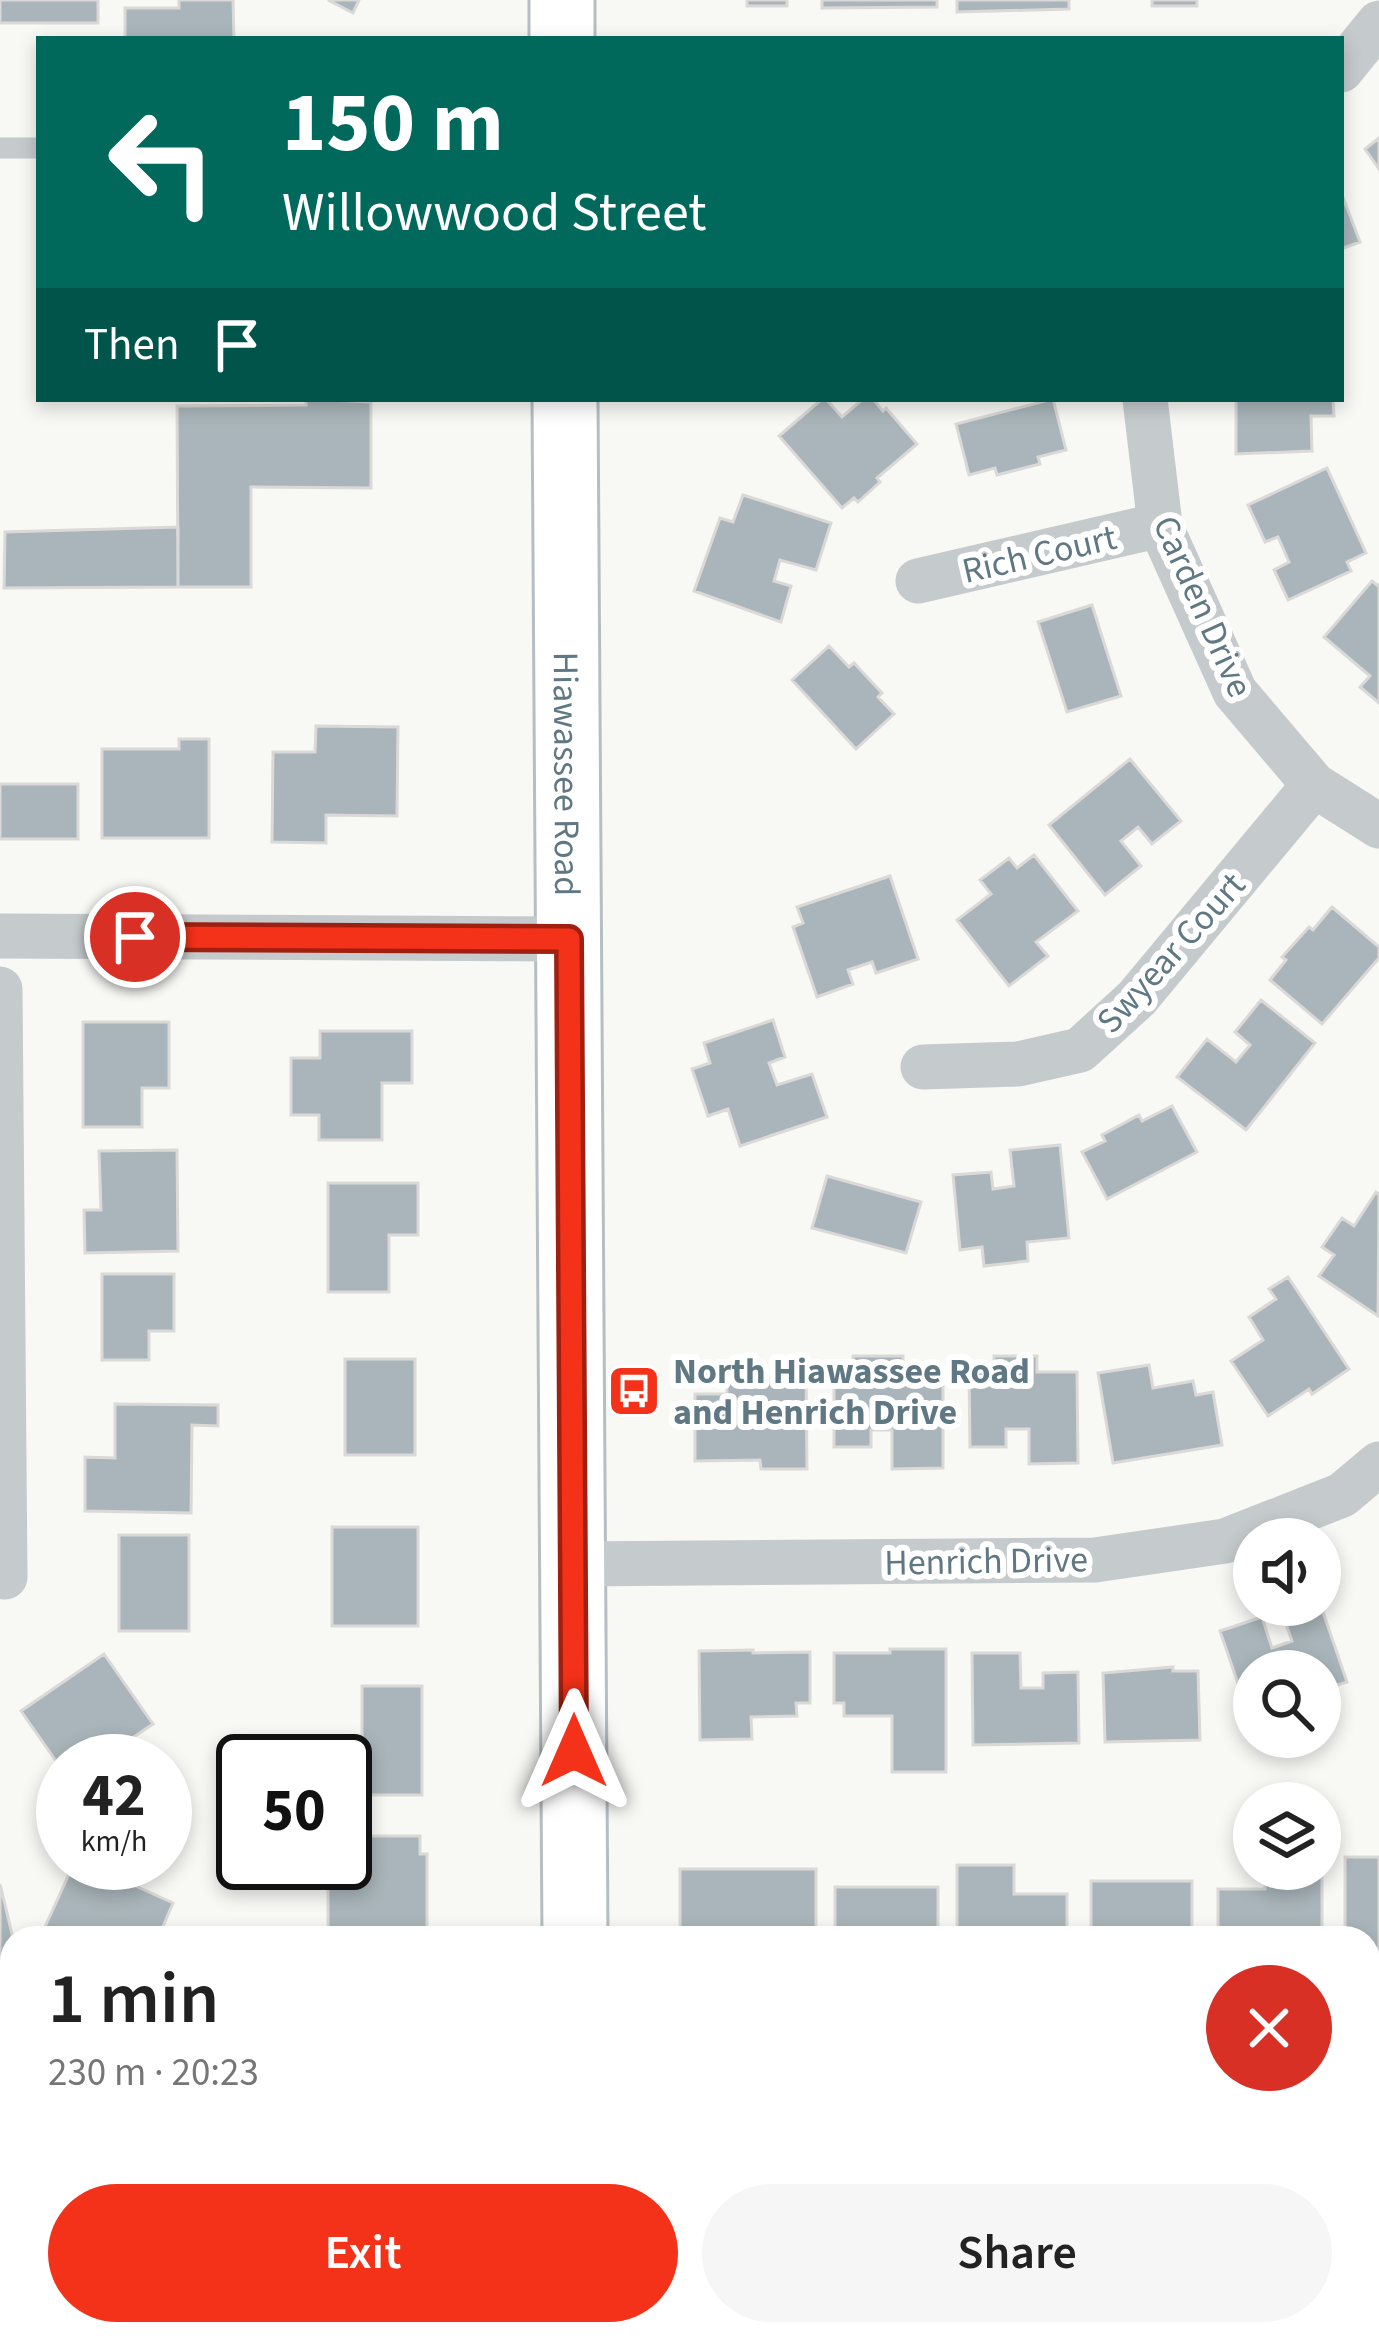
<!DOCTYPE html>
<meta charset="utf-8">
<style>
body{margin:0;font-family:"Source Sans 3",sans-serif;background:#f6f6f6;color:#222;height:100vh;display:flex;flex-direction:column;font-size:45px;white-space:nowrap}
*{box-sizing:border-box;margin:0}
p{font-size:39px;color:#767676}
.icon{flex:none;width:66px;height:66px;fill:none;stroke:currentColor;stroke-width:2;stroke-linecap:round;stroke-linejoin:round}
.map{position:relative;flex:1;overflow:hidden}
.sheet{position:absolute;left:0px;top:1926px;width:1380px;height:420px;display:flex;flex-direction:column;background:#fff;border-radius:36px 36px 0 0;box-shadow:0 6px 18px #0003}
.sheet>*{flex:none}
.guide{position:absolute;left:36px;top:36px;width:1308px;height:366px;border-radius:0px;box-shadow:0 6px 18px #0003;background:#00695c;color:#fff;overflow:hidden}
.fabs{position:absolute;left:1233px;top:1518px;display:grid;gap:24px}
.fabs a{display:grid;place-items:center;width:108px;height:108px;border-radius:50%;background:#fff;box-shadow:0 6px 18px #0003;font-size:60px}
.speed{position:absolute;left:36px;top:1734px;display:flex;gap:24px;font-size:60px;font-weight:700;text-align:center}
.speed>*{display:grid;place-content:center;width:156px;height:156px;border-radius:50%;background:#fff;box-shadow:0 6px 18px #0003;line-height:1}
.speed small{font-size:30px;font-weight:400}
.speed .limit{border:6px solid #111;border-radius:18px;background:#fff;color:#111}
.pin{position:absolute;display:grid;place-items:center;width:102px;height:102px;color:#fff;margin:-51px;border:6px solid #fff;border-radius:50%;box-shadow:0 3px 12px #0007}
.me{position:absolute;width:132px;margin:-66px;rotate:0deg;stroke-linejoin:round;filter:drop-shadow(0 0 9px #0008)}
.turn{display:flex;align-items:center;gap:42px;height:252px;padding:0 48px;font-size:54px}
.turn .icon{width:156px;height:156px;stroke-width:2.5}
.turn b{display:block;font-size:84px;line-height:102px}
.then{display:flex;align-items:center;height:114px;padding:0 48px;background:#0003;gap:24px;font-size:45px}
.round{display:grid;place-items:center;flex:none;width:126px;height:126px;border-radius:63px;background:#f6f6f6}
.headline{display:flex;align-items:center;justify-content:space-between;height:204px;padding:0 48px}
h1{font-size:72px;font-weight:600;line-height:90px}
.action{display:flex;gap:24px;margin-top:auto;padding:24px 48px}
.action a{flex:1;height:138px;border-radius:72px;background:#f43119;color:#fff;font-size:48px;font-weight:600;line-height:138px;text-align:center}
.action a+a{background:#f6f6f6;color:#222}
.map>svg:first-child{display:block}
.building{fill:#a9b5ba;stroke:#dad9d7;stroke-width:3}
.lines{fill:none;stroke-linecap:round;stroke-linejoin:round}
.secondary-casing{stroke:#b7bec2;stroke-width:69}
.service{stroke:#c5cacd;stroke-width:21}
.minor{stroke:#c5cacd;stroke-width:45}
.secondary{stroke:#fff;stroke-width:63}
.route-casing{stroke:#9f2010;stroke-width:30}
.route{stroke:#f43119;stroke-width:21}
.labels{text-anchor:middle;stroke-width:12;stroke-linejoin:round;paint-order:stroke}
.street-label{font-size:36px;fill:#607883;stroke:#fff}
.poi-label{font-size:36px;font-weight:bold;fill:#607883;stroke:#fff;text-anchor:start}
</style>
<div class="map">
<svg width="1379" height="2346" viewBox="0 0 1379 2346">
<rect width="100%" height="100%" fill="#f8f8f5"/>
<path class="building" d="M 0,0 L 98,0 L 98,23 L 0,23 Z
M 179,0 L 233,0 L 234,39 L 125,39 L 125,8 L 179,8 Z
M 328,0 L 359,0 L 353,13 Z
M 747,0 L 787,0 L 787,6 L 747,6 Z
M 822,0 L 937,0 L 937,7 L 822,8 Z
M 957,0 L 1069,0 L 1069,9 L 957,12 Z
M 1152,0 L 1197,0 L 1197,6 L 1152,6 Z
M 1379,138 L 1379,169 L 1365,149 Z
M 1341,192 L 1360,242 L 1341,249 Z
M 306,399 L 371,402 L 371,488 L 251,487 L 251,587 L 178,587 L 177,406 L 306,405 Z
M 822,399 L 826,399 L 842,417 L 863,399 L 873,399 L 883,411 L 886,408 L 917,444 L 877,478 L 880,482 L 858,502 L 854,498 L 842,508 L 779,436 Z
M 1053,399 L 1066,450 L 1038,457 L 1040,464 L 997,475 L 995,468 L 969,475 L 956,424 Z
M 1232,399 L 1333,399 L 1334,416 L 1311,416 L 1312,451 L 1236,454 L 1236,401 Z
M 1327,468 L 1366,553 L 1347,562 L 1351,571 L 1288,600 L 1274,570 L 1289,562 L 1278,537 L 1265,542 L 1248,505 Z
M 743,495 L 831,523 L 816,570 L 780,560 L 774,581 L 791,586 L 781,622 L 694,591 L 720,518 L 733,522 Z
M 178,527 L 178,587 L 4,588 L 5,532 Z
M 1372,581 L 1378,586 L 1379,584 L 1379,703 L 1360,687 L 1370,676 L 1324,637 Z
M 1092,605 L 1121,696 L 1067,712 L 1038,622 Z
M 829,646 L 849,667 L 854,663 L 882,693 L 878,697 L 894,714 L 856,749 L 792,680 Z
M 316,726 L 398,727 L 397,816 L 326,815 L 326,843 L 272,842 L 273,752 L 315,752 Z
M 179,739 L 209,739 L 209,838 L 102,838 L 102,749 L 179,749 Z
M 1130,759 L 1181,821 L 1152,844 L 1138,827 L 1121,841 L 1141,866 L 1105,895 L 1049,825 Z
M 0,784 L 78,784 L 78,839 L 0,839 Z
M 1034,855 L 1078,911 L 1036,942 L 1048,956 L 1009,986 L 957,920 L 991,894 L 980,880 L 1009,858 L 1017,868 Z
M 890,876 L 918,959 L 876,973 L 872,962 L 848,970 L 853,984 L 817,997 L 793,927 L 803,923 L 797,907 Z
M 1332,907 L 1379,947 L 1379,958 L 1322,1024 L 1270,980 L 1286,960 L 1282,957 L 1309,927 L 1313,930 Z
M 1261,1000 L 1315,1043 L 1246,1130 L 1177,1077 L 1207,1039 L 1236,1062 L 1250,1045 L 1235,1032 Z
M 773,1020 L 785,1057 L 769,1063 L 777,1085 L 812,1074 L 827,1117 L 740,1146 L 728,1109 L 708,1116 L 692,1069 L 710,1063 L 704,1043 Z
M 83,1022 L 169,1022 L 169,1088 L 142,1088 L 142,1127 L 83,1127 Z
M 320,1031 L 412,1031 L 412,1083 L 382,1083 L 382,1140 L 319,1140 L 319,1115 L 291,1115 L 291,1058 L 320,1058 Z
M 1172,1106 L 1197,1152 L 1107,1199 L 1082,1152 L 1105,1141 L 1102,1135 L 1139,1115 L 1142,1121 Z
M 1060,1145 L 1069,1238 L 1027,1242 L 1028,1261 L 984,1266 L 982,1247 L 960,1250 L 953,1175 L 991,1172 L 993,1189 L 1014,1186 L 1010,1150 Z
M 177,1150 L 178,1251 L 85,1253 L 84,1210 L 101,1210 L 99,1151 Z
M 827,1176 L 921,1202 L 906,1253 L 812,1228 Z
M 328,1183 L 418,1183 L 418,1235 L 389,1235 L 389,1292 L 328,1292 Z
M 1376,1192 L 1379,1194 L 1378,1316 L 1319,1276 L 1334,1255 L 1322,1247 L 1342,1218 L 1354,1226 Z
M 102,1274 L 174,1274 L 174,1331 L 149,1331 L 149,1360 L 102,1360 Z
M 1288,1277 L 1349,1369 L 1312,1394 L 1309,1389 L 1268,1416 L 1231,1361 L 1263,1340 L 1249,1317 L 1276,1299 L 1269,1289 Z
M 853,1356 L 903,1356 L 903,1374 L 943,1374 L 943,1468 L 892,1469 L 892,1430 L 871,1430 L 871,1447 L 834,1447 L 834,1375 L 853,1375 Z
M 994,1356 L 1037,1356 L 1037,1372 L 1077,1372 L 1078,1463 L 1029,1464 L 1029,1429 L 1006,1429 L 1006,1447 L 970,1447 L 969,1373 L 994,1373 Z
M 345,1359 L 415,1359 L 415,1455 L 345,1455 Z
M 1149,1365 L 1153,1388 L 1193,1381 L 1196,1395 L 1213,1392 L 1222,1445 L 1113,1463 L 1098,1373 Z
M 771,1368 L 806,1368 L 807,1469 L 761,1469 L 760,1460 L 695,1461 L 695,1394 L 727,1394 L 727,1375 L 771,1374 Z
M 115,1404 L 218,1405 L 218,1426 L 192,1425 L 191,1513 L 85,1511 L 85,1457 L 115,1458 Z
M 332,1527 L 418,1527 L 418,1626 L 332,1626 Z
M 119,1535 L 189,1535 L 189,1631 L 119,1631 Z
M 1323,1612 L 1347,1682 L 1325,1689 L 1330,1703 L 1320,1706 L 1320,1671 L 1254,1671 L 1254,1711 L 1248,1713 L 1220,1631 L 1262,1617 L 1272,1648 L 1292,1641 L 1286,1624 Z
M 890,1649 L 946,1649 L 946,1772 L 892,1772 L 892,1716 L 844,1716 L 844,1703 L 834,1703 L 834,1653 L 890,1653 Z
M 753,1650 L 753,1653 L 810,1652 L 810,1703 L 796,1703 L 797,1716 L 751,1717 L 752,1739 L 700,1740 L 699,1651 Z
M 972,1653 L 1020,1653 L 1021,1688 L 1043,1688 L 1043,1673 L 1078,1672 L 1079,1743 L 973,1745 Z
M 104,1654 L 153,1724 L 98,1761 L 63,1761 L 63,1771 L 21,1711 Z
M 1173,1667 L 1173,1671 L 1198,1671 L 1200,1740 L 1105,1742 L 1103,1673 Z
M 362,1686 L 422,1686 L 422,1795 L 345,1795 L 345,1761 L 332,1761 L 332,1741 L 362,1741 Z
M 355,1836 L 420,1836 L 420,1854 L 427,1854 L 427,1938 L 328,1938 L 328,1863 L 355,1861 Z
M 1345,1857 L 1379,1857 L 1379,1948 L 1368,1948 L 1368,1938 L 1345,1938 Z
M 1320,1861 L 1322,1861 L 1322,1938 L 1218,1938 L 1218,1889 L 1265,1889 L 1265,1869 L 1320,1869 Z
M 74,1863 L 85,1863 L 173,1903 L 158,1938 L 40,1938 Z
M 957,1865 L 1014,1865 L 1014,1894 L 1067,1894 L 1067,1938 L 957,1938 Z
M 680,1869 L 816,1869 L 816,1938 L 680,1938 Z
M 1091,1881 L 1192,1881 L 1192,1938 L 1091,1938 Z
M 0,1884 L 13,1938 L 12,1952 L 0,1955 Z
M 835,1887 L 938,1887 L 938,1938 L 835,1938 Z
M 110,2334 L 177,2334 L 177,2346 L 110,2346 Z
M 343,2334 L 415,2334 L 415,2344 L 343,2344 Z
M 979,2334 L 1049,2334 L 1049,2346 L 979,2346 Z
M 1253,2334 L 1320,2334 L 1320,2346 L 1253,2346 Z"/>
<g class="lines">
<g class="secondary-casing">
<g id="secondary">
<path d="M 562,0 L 562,39"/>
<path id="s1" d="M 565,399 L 575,1938"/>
<path d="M 578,2334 L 578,2346"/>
</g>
</g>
<path class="service" d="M 0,148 L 39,148"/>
<path class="minor" d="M 1341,70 L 1379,23
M 1145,399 L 1160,525 L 1235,692 L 1314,785 L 1379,826
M 918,581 L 1160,525
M 0,936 L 570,939
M 0,989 L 5,1577
M 923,1067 L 1018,1064 L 1080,1050 L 1137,998 L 1314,785
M 572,1564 L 1095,1560 L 1225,1541 L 1342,1495 L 1379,1464
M 1368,2056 L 1379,2056
M 32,2334 L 32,2346
M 1142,2334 L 1142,2346"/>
<use href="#secondary" class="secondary"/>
</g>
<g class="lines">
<g class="route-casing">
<path id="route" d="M 135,937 L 569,939 L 574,1751"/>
</g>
<use href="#route" class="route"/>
</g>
<defs>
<g id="bus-square" transform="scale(2.7)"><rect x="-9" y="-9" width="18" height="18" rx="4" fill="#f43119" stroke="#fff"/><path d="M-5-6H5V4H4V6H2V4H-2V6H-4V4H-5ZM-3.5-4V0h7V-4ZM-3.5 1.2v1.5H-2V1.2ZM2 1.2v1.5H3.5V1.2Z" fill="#fff"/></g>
</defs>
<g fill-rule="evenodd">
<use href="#bus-square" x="634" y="1391"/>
</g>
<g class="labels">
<g class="street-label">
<text transform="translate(1039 553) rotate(-13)" y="13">Rich Court</text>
<text transform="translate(1204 606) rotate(66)" y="13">Carden Drive</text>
<text dy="13" stroke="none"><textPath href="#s1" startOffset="375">Hiawassee Road</textPath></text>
<text transform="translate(1170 952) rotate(-48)" y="13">Swyear Court</text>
<text transform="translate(986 1560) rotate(-1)" y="13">Henrich Drive</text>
</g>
<g class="poi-label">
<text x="673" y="1383">North Hiawassee Road<tspan x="673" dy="41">and Henrich Drive</tspan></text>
</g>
</g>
</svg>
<div class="fabs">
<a><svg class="icon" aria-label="sound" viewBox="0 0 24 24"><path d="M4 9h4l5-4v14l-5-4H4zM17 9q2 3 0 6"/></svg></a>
<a><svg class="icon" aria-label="search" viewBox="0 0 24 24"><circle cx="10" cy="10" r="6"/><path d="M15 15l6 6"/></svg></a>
<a><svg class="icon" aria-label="layers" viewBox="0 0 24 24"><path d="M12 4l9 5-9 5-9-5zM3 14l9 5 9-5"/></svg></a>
</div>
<div class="speed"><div>42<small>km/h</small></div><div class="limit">50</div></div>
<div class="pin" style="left:135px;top:937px;background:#d93025"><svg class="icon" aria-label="arrive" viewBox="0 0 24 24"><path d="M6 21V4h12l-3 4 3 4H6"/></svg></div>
<svg class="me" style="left:574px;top:1751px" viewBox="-20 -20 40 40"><path d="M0-17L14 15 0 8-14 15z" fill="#f43119" stroke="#fff" stroke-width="4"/></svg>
<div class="guide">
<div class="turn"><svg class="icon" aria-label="left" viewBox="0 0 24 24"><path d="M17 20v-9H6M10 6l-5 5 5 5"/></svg><div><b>150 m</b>Willowwood Street</div></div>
<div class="then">Then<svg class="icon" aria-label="arrive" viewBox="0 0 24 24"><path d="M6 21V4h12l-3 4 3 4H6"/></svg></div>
</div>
<section class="sheet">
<div class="headline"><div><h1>1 min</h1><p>230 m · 20:23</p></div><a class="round" style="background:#d93025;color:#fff"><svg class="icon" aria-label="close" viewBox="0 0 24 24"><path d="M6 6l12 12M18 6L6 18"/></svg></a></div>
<div class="action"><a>Exit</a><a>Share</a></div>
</section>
</div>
